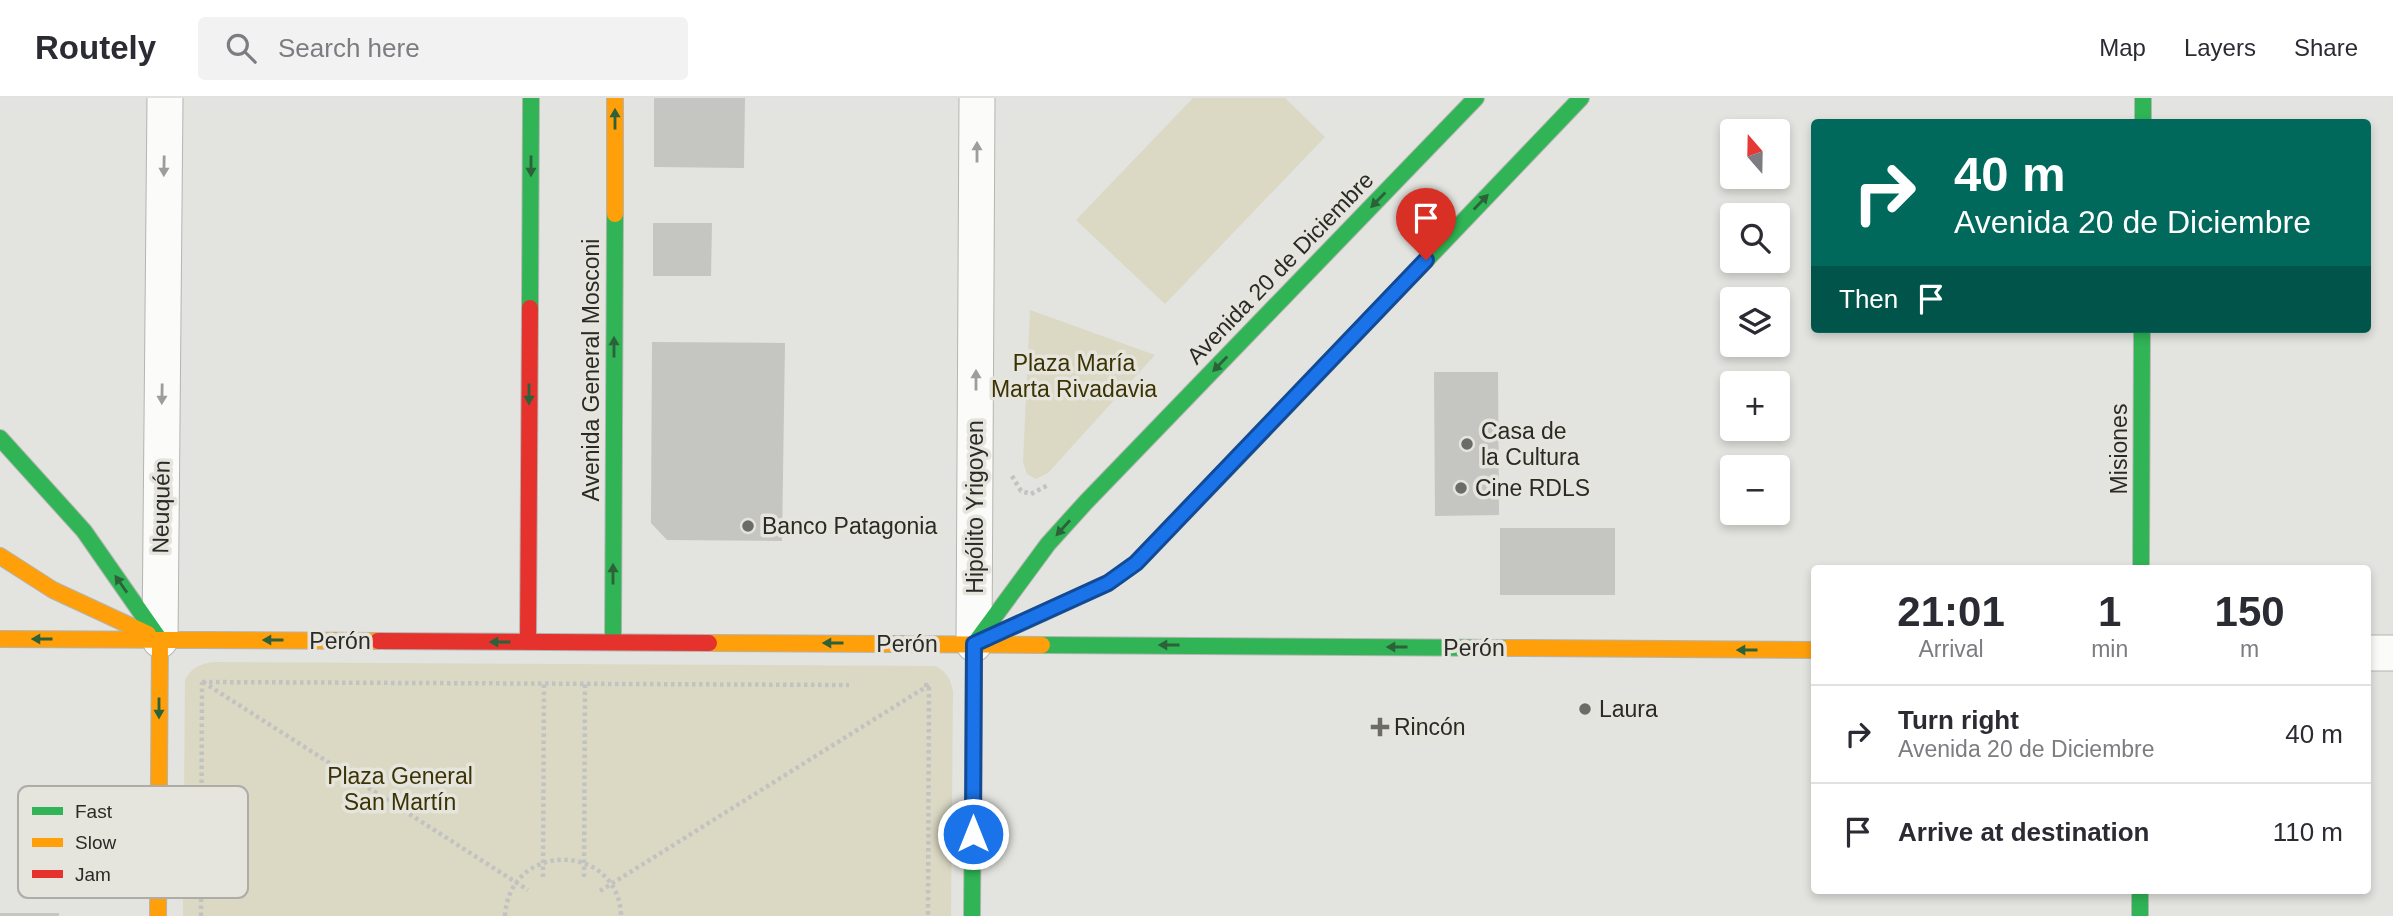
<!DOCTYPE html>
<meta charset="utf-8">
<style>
body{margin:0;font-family:Arial,sans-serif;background:#f2f2f3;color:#2b2b33;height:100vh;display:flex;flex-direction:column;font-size:26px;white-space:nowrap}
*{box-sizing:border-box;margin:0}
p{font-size:23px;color:#7c7c81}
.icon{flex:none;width:38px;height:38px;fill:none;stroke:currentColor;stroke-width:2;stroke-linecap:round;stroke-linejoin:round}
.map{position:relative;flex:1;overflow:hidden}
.details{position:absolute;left:1811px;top:467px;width:560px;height:329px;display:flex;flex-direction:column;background:#fff;border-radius:7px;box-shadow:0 4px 10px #0003}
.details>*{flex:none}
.banner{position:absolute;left:1811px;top:21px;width:560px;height:214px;border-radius:7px;box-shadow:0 4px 10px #0003;background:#00695c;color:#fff;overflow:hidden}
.needle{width:46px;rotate:340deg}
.controls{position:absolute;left:1720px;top:21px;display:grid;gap:14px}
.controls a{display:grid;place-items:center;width:70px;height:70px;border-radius:7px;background:#fff;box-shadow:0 4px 10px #0003;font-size:35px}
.pin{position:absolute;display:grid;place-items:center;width:60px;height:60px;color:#fff;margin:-72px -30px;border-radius:50% 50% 50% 0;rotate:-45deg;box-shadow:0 0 7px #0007}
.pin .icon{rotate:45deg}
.me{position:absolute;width:77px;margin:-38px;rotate:0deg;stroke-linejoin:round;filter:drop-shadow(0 0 5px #0008)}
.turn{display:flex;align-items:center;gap:24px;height:147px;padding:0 28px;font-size:32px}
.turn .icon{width:91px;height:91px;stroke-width:2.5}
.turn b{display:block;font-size:49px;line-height:60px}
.then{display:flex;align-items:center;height:66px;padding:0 28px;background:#0003;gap:14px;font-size:26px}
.eta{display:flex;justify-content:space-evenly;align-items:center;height:119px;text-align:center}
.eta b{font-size:42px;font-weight:800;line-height:49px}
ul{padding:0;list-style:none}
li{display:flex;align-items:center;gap:21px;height:98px;padding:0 28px;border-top:2px solid #e1e1e2}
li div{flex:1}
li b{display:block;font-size:26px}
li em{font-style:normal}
header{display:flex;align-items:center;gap:42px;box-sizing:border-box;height:98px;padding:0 35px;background:#fff;border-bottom:2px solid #e1e1e2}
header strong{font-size:33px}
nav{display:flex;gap:38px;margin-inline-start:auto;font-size:24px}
.search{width:490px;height:63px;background:#f2f2f3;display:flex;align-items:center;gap:18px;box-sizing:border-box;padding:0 24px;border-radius:7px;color:#7c7c81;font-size:26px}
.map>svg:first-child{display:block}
.green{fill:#dbd9c4}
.building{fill:#c5c5c1}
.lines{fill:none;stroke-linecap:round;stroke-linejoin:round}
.street-casing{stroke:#b4b4b1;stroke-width:37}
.fast-casing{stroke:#b4b4b1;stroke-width:18}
.slow-casing{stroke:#b4b4b1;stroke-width:18}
.jam-casing{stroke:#b4b4b1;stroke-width:18}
.path{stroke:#c2c2c1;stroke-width:4.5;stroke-dasharray:3.5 3.5;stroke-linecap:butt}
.street{stroke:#fbfbfa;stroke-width:35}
.fast{stroke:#30b455;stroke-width:16}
.slow{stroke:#ff9f0a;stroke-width:16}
.jam{stroke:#e5322d;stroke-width:16}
.oneway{fill:#2c6139}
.oneway2{fill:#9d9d9b}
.route-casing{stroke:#114b97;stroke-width:18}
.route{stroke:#1a73e8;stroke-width:12}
.poi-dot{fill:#6b6b67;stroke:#e5e4dd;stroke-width:2.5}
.labels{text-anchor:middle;stroke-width:7;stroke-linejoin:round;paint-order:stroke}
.street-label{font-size:23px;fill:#2a2a27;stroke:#e5e4dd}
.park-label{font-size:23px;fill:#3b3303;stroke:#e5e4dd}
.poi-label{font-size:23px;fill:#2a2a27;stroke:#e5e4dd;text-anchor:start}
.key{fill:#e5e4dd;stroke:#adaca6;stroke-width:2}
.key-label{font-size:19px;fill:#2a2a27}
</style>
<header>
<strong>Routely</strong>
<div class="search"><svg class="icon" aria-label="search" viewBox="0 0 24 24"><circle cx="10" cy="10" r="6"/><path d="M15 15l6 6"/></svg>Search here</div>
<nav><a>Map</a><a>Layers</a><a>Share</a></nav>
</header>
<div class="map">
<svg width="2393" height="818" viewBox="0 0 2393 818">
<rect width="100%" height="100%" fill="#e3e3df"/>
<path class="green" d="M 1193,0 L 1285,0 L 1325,39 L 1165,206 L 1076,122 Z
M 1030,212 L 1155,257 L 1048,375 L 1036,381 L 1027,376 L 1023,364 Z
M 214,564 L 935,568 C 947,574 950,580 953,593 L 951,818 L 183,818 L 185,582 C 192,569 200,566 214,564 Z"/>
<path class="building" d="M 654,0 L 745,0 L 744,70 L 654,69 Z
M 653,125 L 712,125 L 711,178 L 653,178 Z
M 652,244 L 785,245 L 782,443 L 667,442 L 651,425 Z
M 1434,274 L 1498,274 L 1499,417 L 1435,418 Z
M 1500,430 L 1615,430 L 1615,497 L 1500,497 Z
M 0,815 L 59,815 L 59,818 L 0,818 Z"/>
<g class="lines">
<g class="street-casing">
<path id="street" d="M 160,542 L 165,0
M 974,546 L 977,0
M 2368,555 L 2393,555"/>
</g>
<g class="fast-casing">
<path id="fast" d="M 2143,0 L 2143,24
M 530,210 L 531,0
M 0,340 L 84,433 L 160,542
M 1239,358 L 1581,0
M 2141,471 L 2142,231
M 978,541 L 1048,446 L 1086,404 L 1476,0
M 613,544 L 615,116
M 1042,547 L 1507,550
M 2140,793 L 2140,818
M 972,818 L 974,546"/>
</g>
<g class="slow-casing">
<path id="slow" d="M 615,116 L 615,0
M 0,458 L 53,492 L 148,536
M 0,541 L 378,543
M 709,545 L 1042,547
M 1507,550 L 1815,552
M 158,818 L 160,542"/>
</g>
<g class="jam-casing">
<path id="jam" d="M 986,541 L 1108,485 L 1136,465 L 1239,358
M 378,543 L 709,545
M 528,544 L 530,210"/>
</g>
<path class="path" d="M 1012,378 L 1021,393 L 1031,396 L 1048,387
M 202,584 L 849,587
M 203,584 L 528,792
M 924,587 L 929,587 L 928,818
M 543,779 L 544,586
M 584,779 L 585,586
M 600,793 L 929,587
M 201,818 L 202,584
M 505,818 C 509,742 619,744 621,818"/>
<use href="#street" class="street"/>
<use href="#fast" class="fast"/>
<use href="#slow" class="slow"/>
<use href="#jam" class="jam"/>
</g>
<defs><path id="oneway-solid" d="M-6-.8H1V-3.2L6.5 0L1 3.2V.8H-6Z" transform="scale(1.75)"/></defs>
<g class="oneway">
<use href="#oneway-solid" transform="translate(615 21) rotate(-90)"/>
<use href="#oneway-solid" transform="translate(531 68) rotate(90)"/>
<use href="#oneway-solid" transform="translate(1378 102) rotate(134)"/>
<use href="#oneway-solid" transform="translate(1481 104) rotate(-46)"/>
<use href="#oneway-solid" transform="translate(614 249) rotate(-90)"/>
<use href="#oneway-solid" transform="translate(1220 266) rotate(134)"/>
<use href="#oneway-solid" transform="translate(529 296) rotate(90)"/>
<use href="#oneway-solid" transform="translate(1063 430) rotate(132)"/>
<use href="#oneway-solid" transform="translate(613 476) rotate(-90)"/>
<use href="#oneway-solid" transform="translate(121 486) rotate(-125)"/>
<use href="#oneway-solid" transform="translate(42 541) rotate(-180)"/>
<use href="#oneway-solid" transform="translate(273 542) rotate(-180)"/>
<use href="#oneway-solid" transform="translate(500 544) rotate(-180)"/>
<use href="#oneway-solid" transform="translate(833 545) rotate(-180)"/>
<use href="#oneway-solid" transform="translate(1169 547) rotate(-180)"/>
<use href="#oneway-solid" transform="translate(1397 549) rotate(-180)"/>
<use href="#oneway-solid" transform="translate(1747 552) rotate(-180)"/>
<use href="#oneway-solid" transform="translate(159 610) rotate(90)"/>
</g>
<g class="oneway2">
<use href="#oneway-solid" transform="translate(977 54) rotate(-90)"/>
<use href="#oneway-solid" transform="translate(164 68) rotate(91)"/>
<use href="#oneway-solid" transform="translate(976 282) rotate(-90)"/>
<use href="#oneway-solid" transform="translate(162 296) rotate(91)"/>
</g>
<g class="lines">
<g class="route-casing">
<path id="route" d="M 973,736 L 974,546 L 1108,485 L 1136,465 L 1426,162"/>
</g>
<use href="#route" class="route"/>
</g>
<g class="poi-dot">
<circle cx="1467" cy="346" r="7"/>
<circle cx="1461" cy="390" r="7"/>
<circle cx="748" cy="428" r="7"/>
<circle cx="1585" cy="611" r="7"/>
<path d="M1376.5 618.5h7v7h7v7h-7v7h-7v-7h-7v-7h7z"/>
</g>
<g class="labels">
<g class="street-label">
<text transform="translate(1280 170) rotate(-46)" y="8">Avenida 20 de Diciembre</text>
<text transform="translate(591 272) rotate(-90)" y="8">Avenida General Mosconi</text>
<text transform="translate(2119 351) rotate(-90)" y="8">Misiones</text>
<text transform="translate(161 409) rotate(-89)" y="8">Neuquén</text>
<text transform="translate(975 409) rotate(-90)" y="8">Hipólito Yrigoyen</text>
<text x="340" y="551">Perón</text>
<text x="907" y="554">Perón</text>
<text x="1474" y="558">Perón</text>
</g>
<g class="park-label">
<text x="1074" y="273">Plaza María<tspan x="1074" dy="26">Marta Rivadavia</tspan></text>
<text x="400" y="686">Plaza General<tspan x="400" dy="26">San Martín</tspan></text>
</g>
<g class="poi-label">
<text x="1481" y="341">Casa de<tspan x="1481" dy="26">la Cultura</tspan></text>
<text x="1475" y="398">Cine RDLS</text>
<text x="762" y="436">Banco Patagonia</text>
<text x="1599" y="619">Laura</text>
<text x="1394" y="637">Rincón</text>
</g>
</g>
<rect x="18" y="688" width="230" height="112" rx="10" class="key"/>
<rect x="32" y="709" width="31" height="8" fill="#30b455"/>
<rect x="32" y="740" width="31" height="9" fill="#ff9f0a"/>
<rect x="32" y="772" width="31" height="8" fill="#e5322d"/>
<g class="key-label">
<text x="75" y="720">Fast</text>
<text x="75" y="751">Slow</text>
<text x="75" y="783">Jam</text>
</g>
</svg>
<div class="controls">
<a><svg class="needle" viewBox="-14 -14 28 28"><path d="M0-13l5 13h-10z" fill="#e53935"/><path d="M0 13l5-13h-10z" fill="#7c7c81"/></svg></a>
<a><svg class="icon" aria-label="search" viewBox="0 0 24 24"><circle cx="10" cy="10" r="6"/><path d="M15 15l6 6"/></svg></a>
<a><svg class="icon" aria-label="layers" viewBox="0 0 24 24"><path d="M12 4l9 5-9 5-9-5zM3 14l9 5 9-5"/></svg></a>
<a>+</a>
<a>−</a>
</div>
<div class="pin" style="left:1426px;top:162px;background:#d93025"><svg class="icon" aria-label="arrive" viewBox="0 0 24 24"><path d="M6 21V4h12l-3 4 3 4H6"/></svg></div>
<svg class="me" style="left:973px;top:736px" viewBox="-20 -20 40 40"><circle r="17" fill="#1a73e8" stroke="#fff" stroke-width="3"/><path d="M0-11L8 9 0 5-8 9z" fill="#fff"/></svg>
<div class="banner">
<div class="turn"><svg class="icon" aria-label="right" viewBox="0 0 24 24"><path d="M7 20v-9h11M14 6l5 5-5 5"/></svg><div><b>40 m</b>Avenida 20 de Diciembre</div></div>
<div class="then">Then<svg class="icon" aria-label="arrive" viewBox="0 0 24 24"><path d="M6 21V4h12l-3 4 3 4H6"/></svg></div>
</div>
<section class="details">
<div class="eta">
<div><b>21:01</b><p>Arrival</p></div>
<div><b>1</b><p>min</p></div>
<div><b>150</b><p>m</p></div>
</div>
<ul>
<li><svg class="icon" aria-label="right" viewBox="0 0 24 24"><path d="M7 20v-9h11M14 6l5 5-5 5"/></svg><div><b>Turn right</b><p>Avenida 20 de Diciembre</p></div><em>40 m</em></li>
<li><svg class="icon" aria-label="arrive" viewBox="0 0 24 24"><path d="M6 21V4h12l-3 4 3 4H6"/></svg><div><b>Arrive at destination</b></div><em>110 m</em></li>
</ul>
</section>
</div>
